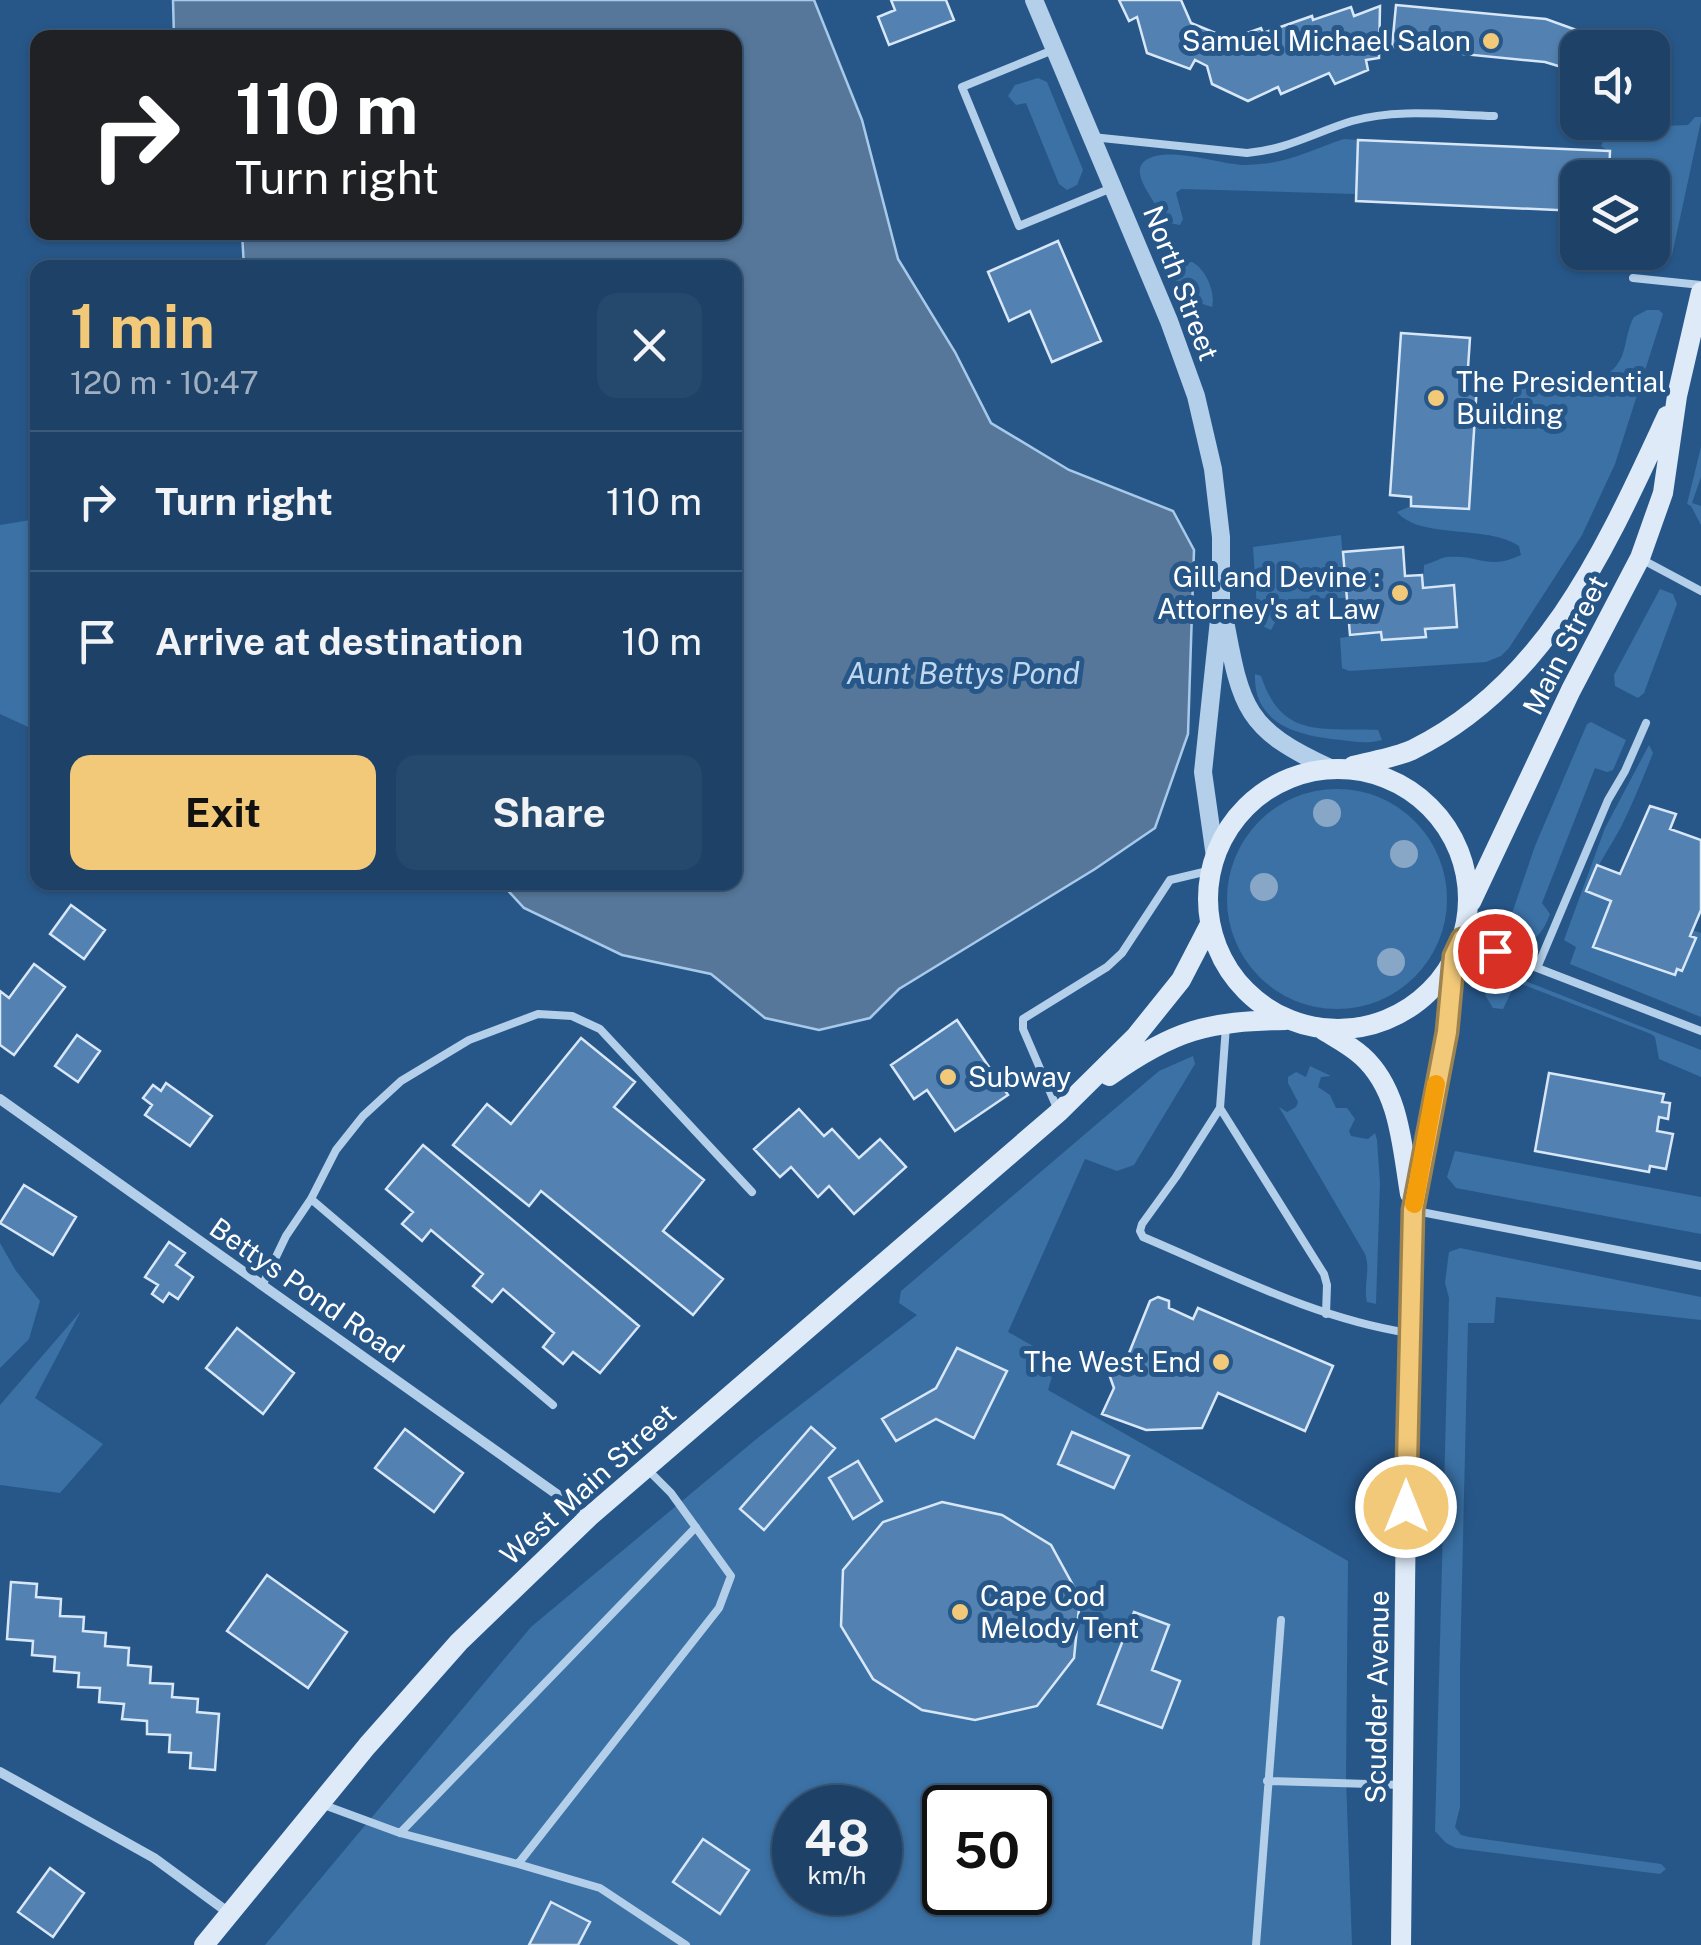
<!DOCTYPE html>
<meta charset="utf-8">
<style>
body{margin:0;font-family:"Public Sans",sans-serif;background:#25486d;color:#f1f3f6;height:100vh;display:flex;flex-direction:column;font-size:38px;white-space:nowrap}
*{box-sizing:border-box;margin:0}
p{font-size:32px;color:#a0afc0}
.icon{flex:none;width:55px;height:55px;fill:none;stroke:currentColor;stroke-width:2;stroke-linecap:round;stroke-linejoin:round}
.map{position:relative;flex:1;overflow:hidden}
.details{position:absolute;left:30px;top:260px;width:712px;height:630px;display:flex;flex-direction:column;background:#1d4167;border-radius:20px;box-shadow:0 2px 8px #0004,0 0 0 2px #3b5a7b}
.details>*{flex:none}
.guide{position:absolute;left:30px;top:30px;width:712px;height:210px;border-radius:20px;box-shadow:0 2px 8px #0004,0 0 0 2px #3b5a7b;background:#202124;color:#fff;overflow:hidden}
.fabs{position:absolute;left:1560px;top:30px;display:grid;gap:20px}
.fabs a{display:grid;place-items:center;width:110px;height:110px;border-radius:20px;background:#1d4167;box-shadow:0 2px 8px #0004,0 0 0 2px #3b5a7b;font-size:50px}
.speed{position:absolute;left:772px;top:1785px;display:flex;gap:20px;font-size:50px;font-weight:700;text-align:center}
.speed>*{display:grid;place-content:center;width:130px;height:130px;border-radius:50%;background:#1d4167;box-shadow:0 2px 8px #0004,0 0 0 2px #3b5a7b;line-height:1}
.speed small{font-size:25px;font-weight:400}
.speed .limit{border:5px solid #111;border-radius:15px;background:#fff;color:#111}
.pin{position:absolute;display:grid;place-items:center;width:85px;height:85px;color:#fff;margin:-42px;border:5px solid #fff;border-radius:50%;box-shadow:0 2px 10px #0007}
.me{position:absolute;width:110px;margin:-55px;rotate:0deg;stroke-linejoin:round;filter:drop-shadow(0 0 8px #0008)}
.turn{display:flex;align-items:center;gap:35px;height:210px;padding:0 40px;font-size:45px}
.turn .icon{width:130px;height:130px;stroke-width:2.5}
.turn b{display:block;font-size:70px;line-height:85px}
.round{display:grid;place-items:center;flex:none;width:105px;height:105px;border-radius:20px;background:#25486d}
.head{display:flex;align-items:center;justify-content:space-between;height:170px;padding:0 40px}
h1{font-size:60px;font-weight:700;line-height:75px;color:#f2c979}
.action{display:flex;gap:20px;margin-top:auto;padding:20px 40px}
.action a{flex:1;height:115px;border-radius:20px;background:#f2c979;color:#111;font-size:40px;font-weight:700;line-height:115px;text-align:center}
.action a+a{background:#25486d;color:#f1f3f6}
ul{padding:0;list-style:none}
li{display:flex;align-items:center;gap:30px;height:140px;padding:0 40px;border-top:2px solid #3b5a7b}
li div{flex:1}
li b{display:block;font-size:38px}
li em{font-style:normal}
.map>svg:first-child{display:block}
.green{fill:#3b71a5;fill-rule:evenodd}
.water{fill:#56779a;stroke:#a8caea;stroke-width:2.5}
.building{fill:#5382b2;stroke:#d8e7f7;stroke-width:2.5}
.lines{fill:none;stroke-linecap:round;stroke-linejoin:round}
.service{stroke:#b4cfe9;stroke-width:8}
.minor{stroke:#b4cfe9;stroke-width:10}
.tertiary{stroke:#b4cfe9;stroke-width:18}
.secondary{stroke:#deeaf8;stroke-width:20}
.tree{fill:#88a6c6}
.route-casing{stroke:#9d834f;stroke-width:25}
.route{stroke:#f2c979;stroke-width:18}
.slow{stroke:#f59e0b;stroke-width:18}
.poi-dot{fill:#f2c979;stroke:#275789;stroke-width:4}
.labels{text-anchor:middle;stroke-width:10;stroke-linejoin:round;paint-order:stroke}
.poi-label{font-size:28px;fill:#fff;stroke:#275789;text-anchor:end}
.street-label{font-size:28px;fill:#fff;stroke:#275789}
.water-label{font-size:30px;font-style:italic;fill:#bfd8f0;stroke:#275789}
</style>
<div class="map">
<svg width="1701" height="1945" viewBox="0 0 1701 1945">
<rect width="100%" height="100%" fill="#275789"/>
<path class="green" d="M 1038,78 L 1047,82 L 1083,170 L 1077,185 L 1067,190 L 1059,184 L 1026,103 L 1016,105 L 1008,96 L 1015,85 Z
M 1695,117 L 1701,117 L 1701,121 L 1672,255 L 1664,259 L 1659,255 L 1666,221 L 1663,216 L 1653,213 L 1652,178 L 1609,177 L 1610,152 L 1601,146 L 1609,128 L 1688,125 Z
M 1344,139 L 1358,140 L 1356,194 L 1181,189 L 1176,193 L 1183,219 L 1180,225 C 1163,223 1161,215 1153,201 C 1147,190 1131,170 1146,160 C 1169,145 1220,165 1247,165 C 1288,164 1307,151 1344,139 Z
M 1192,262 C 1206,269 1216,293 1212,307 L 1184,298 L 1173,275 L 1178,264 Z
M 1647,310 L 1659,310 L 1663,314 L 1615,464 L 1582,535 L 1509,648 L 1501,656 L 1486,662 L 1349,671 L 1342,668 L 1340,638 L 1381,632 L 1382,640 L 1425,637 L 1425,629 L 1457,627 L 1454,585 L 1423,588 L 1424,565 C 1433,563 1439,558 1447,557 C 1480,554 1487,571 1521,555 L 1519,546 C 1486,524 1421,540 1397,512 L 1411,506 L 1468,509 L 1474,427 L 1491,426 L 1506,411 L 1526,378 C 1559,380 1605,394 1622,356 C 1627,343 1627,329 1634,317 Z
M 1701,447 L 1701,477 L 1692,503 L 1701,506 L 1701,525 L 1691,506 L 1687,504 Z
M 37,519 L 38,519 L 37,731 L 0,714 L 0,525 Z
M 1341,535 L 1346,598 L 1288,599 L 1271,630 L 1258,624 L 1253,547 Z
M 1660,589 L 1673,594 L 1677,604 L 1644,693 L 1638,698 L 1615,686 L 1614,675 Z
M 1255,674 L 1261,676 C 1282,740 1323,727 1378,730 L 1382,740 C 1368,744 1355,742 1341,740 C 1301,736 1253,726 1255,674 Z
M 1591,722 L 1626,740 L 1613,770 L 1607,772 L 1595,768 L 1542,903 L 1550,914 C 1541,937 1532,948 1507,936 L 1507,928 L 1535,846 L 1587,724 Z
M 1649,745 L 1653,753 C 1643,778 1633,803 1621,827 C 1609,849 1596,867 1587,891 L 1611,901 L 1593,946 L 1674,975 L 1692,930 L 1701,933 L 1701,1017 L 1570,964 L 1576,947 L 1564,940 L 1605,828 Z
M1227 899a110 110 0 1 1 220 0a110 110 0 1 1-220 0Z
M 1497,970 L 1701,1050 L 1701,1077 L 1659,1059 L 1655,1037 L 1651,1034 L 1516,982 L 1503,1009 L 1493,1008 L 1485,995 Z
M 1193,1056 L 1195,1064 L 1134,1165 L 1117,1171 L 1085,1159 L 1008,1332 L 1051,1356 L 1054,1370 L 1048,1390 L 1348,1561 L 1346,1778 L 1352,1945 L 265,1945 L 531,1627 L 760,1436 L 917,1315 L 899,1303 L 901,1291 L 1159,1071 ZM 795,1808 L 880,1808 L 880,1892 L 795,1892 ZM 945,1808 L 1030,1808 L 1030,1892 L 945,1892 Z
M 1310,1066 L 1331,1076 L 1321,1077 L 1318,1087 L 1330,1095 L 1336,1108 L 1347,1108 L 1355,1119 L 1349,1131 L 1351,1136 L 1368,1139 L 1375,1133 L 1377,1140 L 1380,1183 L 1376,1304 L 1367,1302 C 1363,1285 1371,1270 1365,1254 L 1279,1107 L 1287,1112 L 1296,1107 L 1298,1102 L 1288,1083 L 1288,1077 L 1296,1072 L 1306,1077 Z
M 1455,1151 L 1701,1197 L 1701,1234 L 1456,1188 L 1447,1177 Z
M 0,1243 L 16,1271 L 40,1301 L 29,1339 L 0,1368 Z
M 1460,1248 L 1701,1297 L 1701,1320 L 1496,1297 L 1494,1323 L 1468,1323 L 1460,1669 L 1460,1807 L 1455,1827 L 1461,1835 L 1469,1837 L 1661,1864 L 1666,1869 L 1660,1874 L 1456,1848 L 1446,1843 L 1435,1831 L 1449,1298 L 1445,1283 L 1449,1252 Z
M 81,1311 L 35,1398 L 103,1444 L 60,1493 L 0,1485 L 0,1405 Z"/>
<path class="water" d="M 173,0 L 814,0 L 862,120 L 898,259 L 955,352 L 991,423 L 1069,470 L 1173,511 L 1194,550 L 1188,734 L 1155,828 L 1095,869 L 899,989 L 870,1018 L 819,1030 L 765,1018 L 711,974 L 622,955 L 524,908 L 501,883 L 735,882 L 735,268 L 244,267 L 242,233 L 735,232 L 735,38 L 174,37 Z"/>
<path class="building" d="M 891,0 L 946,0 L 954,20 L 889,45 L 878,17 L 895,10 Z
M 1119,0 L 1181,0 L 1191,23 L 1230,39 L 1261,28 L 1263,33 L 1312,16 L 1313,20 L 1351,7 L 1354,16 L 1380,6 L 1379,58 L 1366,60 L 1368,70 L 1335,84 L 1329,73 L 1281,94 L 1278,87 L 1248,101 L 1212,84 L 1207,66 L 1195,60 L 1190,69 L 1147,53 L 1137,17 L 1129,21 Z
M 1396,5 L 1546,19 L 1593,36 L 1588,48 L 1578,48 L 1578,72 L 1545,62 L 1392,47 Z
M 1358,140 L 1610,151 L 1609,178 L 1578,178 L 1578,211 L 1356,201 Z
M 1058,241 L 1101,341 L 1052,362 L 1030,311 L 1009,321 L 988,272 Z
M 1401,333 L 1470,338 L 1468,368 L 1478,369 L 1469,509 L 1411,506 L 1411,497 L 1390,495 Z
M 1403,547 L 1405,576 L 1422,575 L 1423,588 L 1454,585 L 1457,627 L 1425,629 L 1426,637 L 1382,640 L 1381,632 L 1350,635 L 1343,552 Z
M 1650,806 L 1676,814 L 1670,829 L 1701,840 L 1701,910 L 1690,936 L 1696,938 L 1682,971 L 1677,969 L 1675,975 L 1593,947 L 1611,901 L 1586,891 L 1597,865 L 1620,874 Z
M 71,905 L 105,930 L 84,959 L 50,934 Z
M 34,964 L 65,987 L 14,1055 L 0,1045 L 0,991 L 9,998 Z
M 957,1020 L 1008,1095 L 955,1131 L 927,1090 L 914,1099 L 891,1065 Z
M 77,1035 L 100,1051 L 78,1082 L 55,1066 Z
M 581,1038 L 635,1082 L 614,1107 L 704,1180 L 663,1231 L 723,1279 L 693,1315 L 541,1191 L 529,1206 L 453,1145 L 487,1104 L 511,1124 Z
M 1549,1073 L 1664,1094 L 1662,1102 L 1670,1103 L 1668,1119 L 1659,1117 L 1657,1131 L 1673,1134 L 1666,1169 L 1650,1166 L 1649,1172 L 1535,1151 Z
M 166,1083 L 212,1116 L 190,1146 L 145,1115 L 152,1105 L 143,1098 L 153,1085 L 161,1091 Z
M 799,1109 L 824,1136 L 832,1129 L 859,1158 L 880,1139 L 906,1167 L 854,1214 L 829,1186 L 818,1197 L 791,1167 L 780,1177 L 754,1149 Z
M 423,1145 L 639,1326 L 600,1373 L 573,1352 L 563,1364 L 543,1347 L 554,1333 L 503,1289 L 492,1302 L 473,1286 L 483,1274 L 431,1230 L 422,1241 L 402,1224 L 413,1212 L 386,1189 Z
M 24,1185 L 76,1217 L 53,1255 L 0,1223 Z
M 169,1242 L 185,1253 L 176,1265 L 193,1277 L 178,1299 L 169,1293 L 163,1302 L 152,1294 L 158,1285 L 145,1277 Z
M 1158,1297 L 1169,1301 L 1169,1308 L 1193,1319 L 1198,1308 L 1333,1366 L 1305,1431 L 1218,1393 L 1202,1428 L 1146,1430 L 1102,1414 L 1114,1388 L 1110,1377 L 1114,1365 L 1127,1358 L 1150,1301 Z
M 237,1328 L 294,1373 L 263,1414 L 206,1368 Z
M 957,1348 L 1007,1371 L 974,1438 L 936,1419 L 896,1441 L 882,1419 L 936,1388 Z
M 811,1427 L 835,1448 L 764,1530 L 740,1509 Z
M 405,1429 L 463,1473 L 434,1512 L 375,1468 Z
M 1072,1432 L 1129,1456 L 1114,1488 L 1058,1464 Z
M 858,1461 L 882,1501 L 853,1519 L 829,1478 Z
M 942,1502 L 1002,1515 L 1051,1545 L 1080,1598 L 1074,1658 L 1037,1706 L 975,1720 L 922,1710 L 873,1679 L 841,1626 L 843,1570 L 883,1522 Z
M 267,1575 L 347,1632 L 308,1688 L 227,1631 Z
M 11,1582 L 37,1584 L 36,1597 L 61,1599 L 60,1616 L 84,1617 L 83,1631 L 106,1633 L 105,1646 L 129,1648 L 128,1665 L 151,1667 L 150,1683 L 173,1684 L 172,1697 L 198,1699 L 197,1712 L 219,1714 L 215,1770 L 190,1768 L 191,1753 L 169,1752 L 170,1735 L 147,1734 L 147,1721 L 122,1719 L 124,1704 L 99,1702 L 100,1688 L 78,1687 L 79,1673 L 54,1671 L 55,1657 L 32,1655 L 33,1641 L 7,1639 Z
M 1134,1612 L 1169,1625 L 1152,1670 L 1180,1681 L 1162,1728 L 1098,1704 Z
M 703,1839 L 749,1870 L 720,1914 L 673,1882 Z
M 50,1868 L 84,1893 L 53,1937 L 18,1912 Z
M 551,1902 L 590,1922 L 578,1945 L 529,1945 Z"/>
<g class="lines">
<path class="service" d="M 1053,50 L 962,87 L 1019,226 L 1114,187
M 1092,137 L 1247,153 C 1286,150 1316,132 1352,121 C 1397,108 1448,115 1494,116
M 1633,278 L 1701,285
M 1643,560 L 1701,591
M 1462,939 L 1701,1031
M 1537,968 L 1608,800 L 1625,771 L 1646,723
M 1226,1026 L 1220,1108 L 1176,1177 L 1142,1224 L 1140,1231 L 1143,1237 C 1231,1274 1314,1318 1409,1333
M 1057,1108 L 1023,1029 L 1023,1019 L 1107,967 L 1122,953 L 1170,880 L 1212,870
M 1220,1108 L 1324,1274 L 1327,1285 L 1326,1314
M 311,1199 L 553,1405
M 1416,1211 L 1701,1266
M 262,1286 L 286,1236 L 311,1199 L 336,1150 L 363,1116 L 401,1081 L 469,1040 L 538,1014 L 572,1016 L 600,1029 L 752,1192
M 1267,1781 L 1403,1785
M 324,1805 L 400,1833 L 518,1864 L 719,1608 L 731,1576 L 671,1493 L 646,1468
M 400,1833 L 696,1527
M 518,1864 L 600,1888 L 686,1945
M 1256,1945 L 1281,1620"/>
<path class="minor" d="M 0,1099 L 589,1517
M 0,1772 L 154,1858 L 229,1913"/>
<path class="tertiary" d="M 1034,0 L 1169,321 L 1196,396 L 1213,469 L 1221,537 L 1221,601 L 1203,772 L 1215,857
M 1225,621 C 1241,708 1246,730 1330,768"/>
<path class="secondary" d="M 1353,766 C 1372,761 1394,758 1412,750 C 1547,684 1607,545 1667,416
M1208 899a130 130 0 1 1 260 0a130 130 0 1 1-260 0Z
M 1471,902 L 1571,690 L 1640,558 L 1663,493 L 1677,396 L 1701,292
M 1323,1030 C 1336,1038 1351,1046 1362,1056 C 1400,1090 1402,1147 1410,1194
M 1109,1076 C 1174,1030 1208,1021 1286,1020
M 204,1945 L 367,1746 L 459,1642 L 589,1517 L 1059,1112 L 1136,1036 L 1181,980 L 1210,924
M 1401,1945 L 1407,1415 L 1413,1211 L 1447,1032 L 1454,956"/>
</g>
<g class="tree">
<circle cx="1327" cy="813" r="14"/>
<circle cx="1404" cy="854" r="14"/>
<circle cx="1264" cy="887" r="14"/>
<circle cx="1391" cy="962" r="14"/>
</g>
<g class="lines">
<g class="route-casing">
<path id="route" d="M 1406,1507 L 1413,1210 L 1447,1032 L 1454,956 L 1462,939 L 1495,951"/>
</g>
<use href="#route" class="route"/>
<path class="slow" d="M 1414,1204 L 1436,1084"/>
</g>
<g class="poi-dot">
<circle cx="1491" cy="41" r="10"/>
<circle cx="1436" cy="398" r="10"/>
<circle cx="1400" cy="593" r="10"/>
<circle cx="948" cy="1077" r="10"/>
<circle cx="1221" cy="1362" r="10"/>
<circle cx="960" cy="1612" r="10"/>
</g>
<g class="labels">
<g class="poi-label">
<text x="1471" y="51">Samuel Michael Salon</text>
<text x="1456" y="392" text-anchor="start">The Presidential<tspan x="1456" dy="32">Building</tspan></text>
<text x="1380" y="587">Gill and Devine :<tspan x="1380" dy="32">Attorney's at Law</tspan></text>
<text x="968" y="1087" text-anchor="start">Subway</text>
<text x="1201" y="1372">The West End</text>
<text x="980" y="1606" text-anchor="start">Cape Cod<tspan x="980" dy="32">Melody Tent</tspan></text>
</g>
<g class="street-label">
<text transform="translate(1181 283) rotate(69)" y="10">North Street</text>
<text transform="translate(1565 645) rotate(-63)" y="10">Main Street</text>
<text transform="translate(307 1290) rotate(35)" y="10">Bettys Pond Road</text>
<text transform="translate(588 1484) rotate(-42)" y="10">West Main Street</text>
<text transform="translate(1377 1697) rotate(-89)" y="10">Scudder Avenue</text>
</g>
<g class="water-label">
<text x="963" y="684">Aunt Bettys Pond</text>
</g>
</g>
</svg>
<div class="fabs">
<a><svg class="icon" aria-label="sound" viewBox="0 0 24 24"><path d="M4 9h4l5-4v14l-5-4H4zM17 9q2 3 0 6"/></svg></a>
<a><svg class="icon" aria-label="layers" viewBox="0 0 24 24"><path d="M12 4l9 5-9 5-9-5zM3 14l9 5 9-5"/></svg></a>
</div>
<div class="speed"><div>48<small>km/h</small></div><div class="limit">50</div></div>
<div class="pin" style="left:1495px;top:951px;background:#d93025"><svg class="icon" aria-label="arrive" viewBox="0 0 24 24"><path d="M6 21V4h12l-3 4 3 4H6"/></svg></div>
<svg class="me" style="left:1406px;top:1507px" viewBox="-20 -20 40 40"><circle r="17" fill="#f2c979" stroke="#fff" stroke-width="3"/><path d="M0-11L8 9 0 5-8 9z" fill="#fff"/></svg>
<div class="guide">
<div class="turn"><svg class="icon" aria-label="right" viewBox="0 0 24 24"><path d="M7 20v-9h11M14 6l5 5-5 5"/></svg><div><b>110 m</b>Turn right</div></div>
</div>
<section class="details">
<div class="head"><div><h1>1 min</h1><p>120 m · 10:47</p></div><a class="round"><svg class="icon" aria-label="close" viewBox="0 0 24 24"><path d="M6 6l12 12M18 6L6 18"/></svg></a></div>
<ul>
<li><svg class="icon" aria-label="right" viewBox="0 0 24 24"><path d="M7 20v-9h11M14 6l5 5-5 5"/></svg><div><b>Turn right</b></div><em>110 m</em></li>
<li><svg class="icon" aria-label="arrive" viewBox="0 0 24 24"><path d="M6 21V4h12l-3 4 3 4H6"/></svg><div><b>Arrive at destination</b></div><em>10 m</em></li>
</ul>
<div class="action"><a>Exit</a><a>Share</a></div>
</section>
</div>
